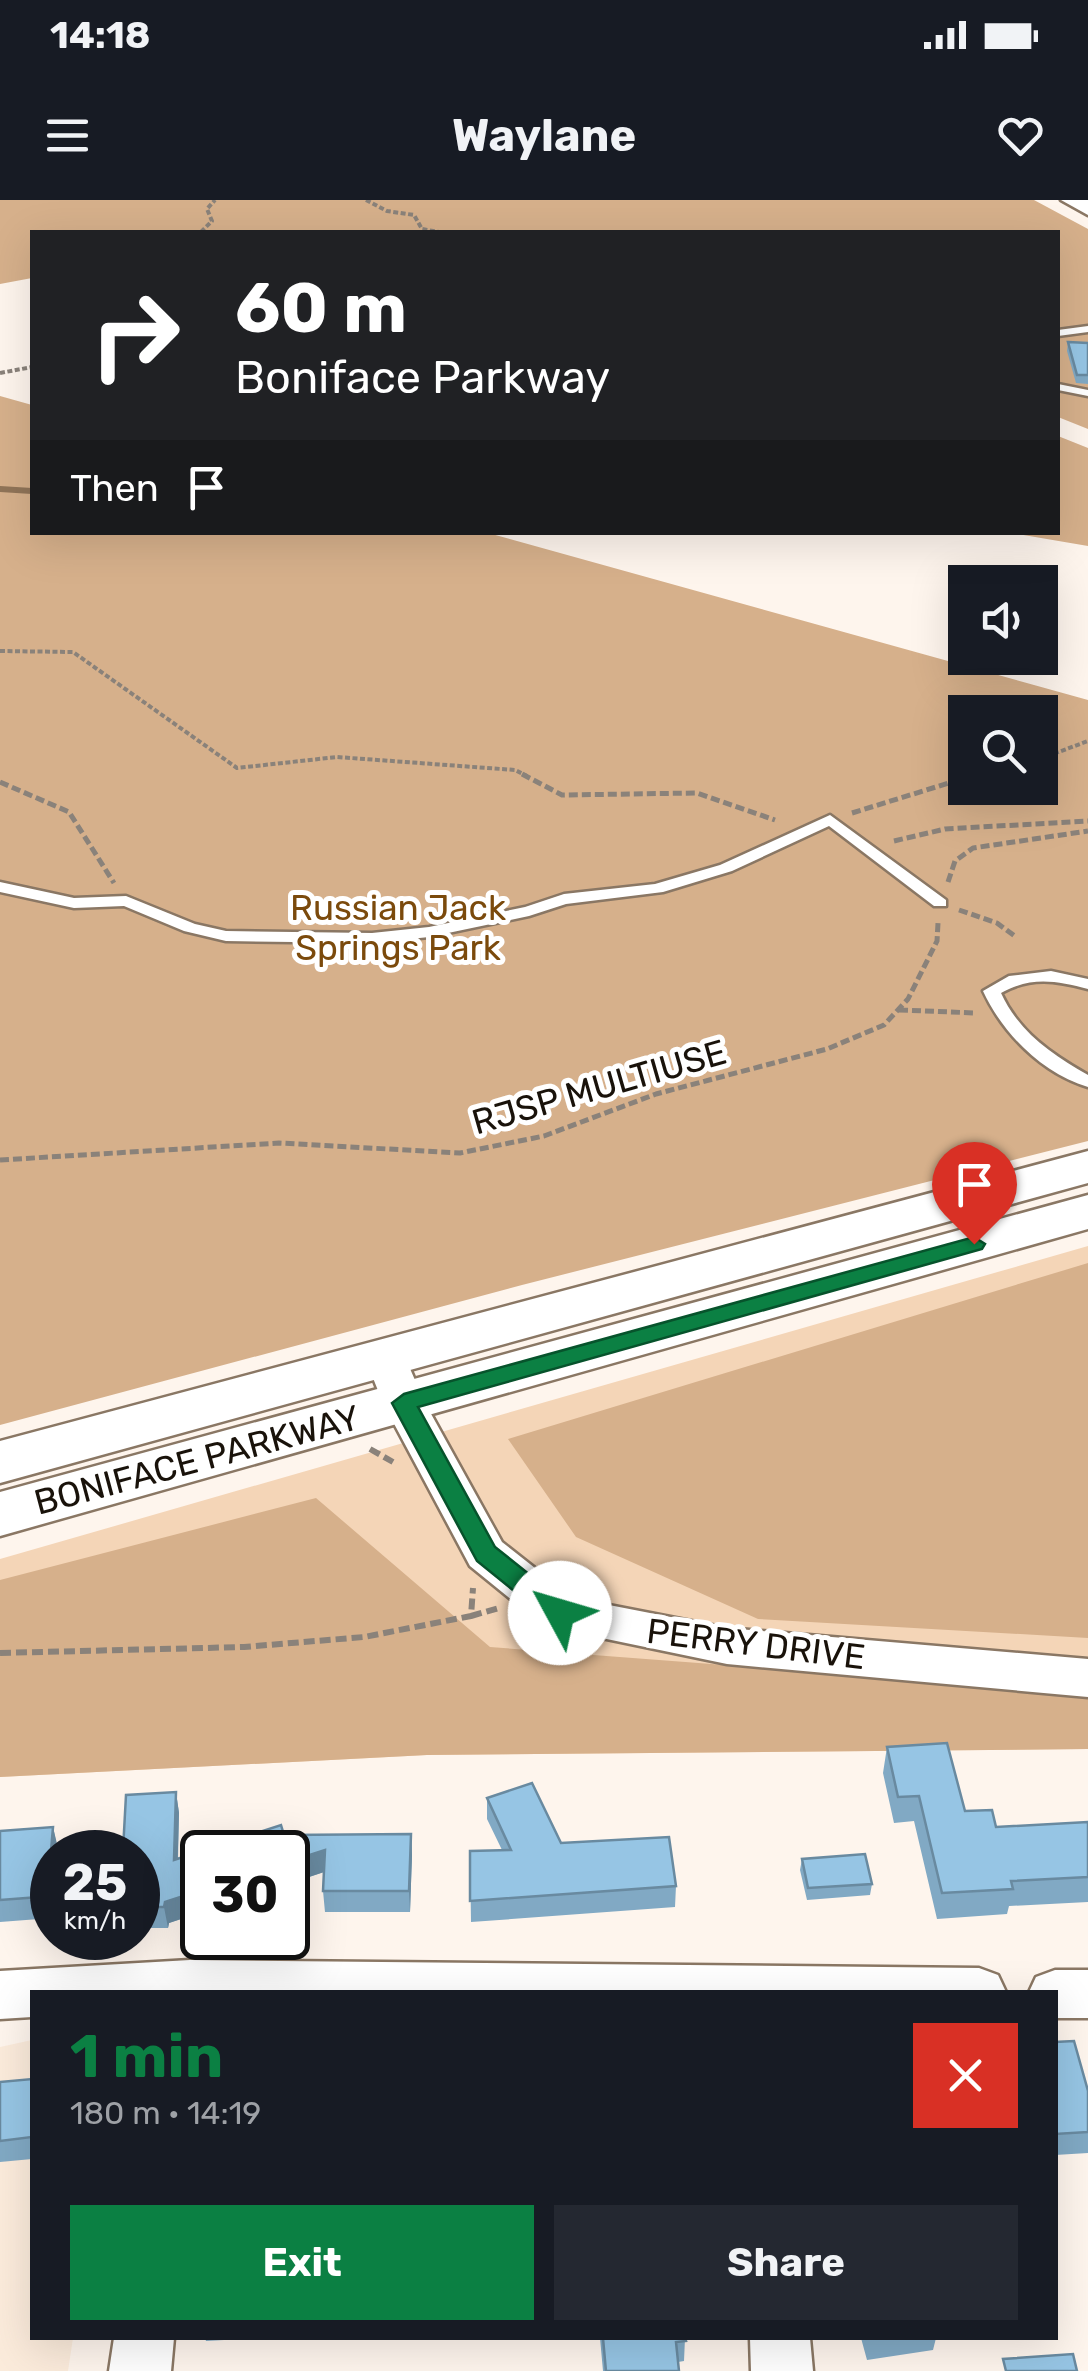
<!DOCTYPE html>
<meta charset="utf-8">
<style>
body{margin:0;font-family:Rubik,sans-serif;background:#242831;color:#f1f3f6;height:100vh;display:flex;flex-direction:column;font-size:38px;white-space:nowrap}
*{box-sizing:border-box;margin:0}
p{font-size:32px;color:#9ea1a6}
.icon{flex:none;width:55px;height:55px;fill:none;stroke:currentColor;stroke-width:2;stroke-linecap:round;stroke-linejoin:round}
.map{position:relative;flex:1;overflow:hidden}
.side{position:absolute;left:30px;top:1790px;width:1028px;height:350px;display:flex;flex-direction:column;background:#171b24;border-radius:0px;box-shadow:0 10px 40px #0002}
.side>*{flex:none}
.top-card{position:absolute;left:30px;top:30px;width:1030px;height:305px;border-radius:0px;box-shadow:0 10px 40px #0002;background:#202124;color:#fff;overflow:hidden}
.fabs{position:absolute;left:948px;top:365px;display:grid;gap:20px}
.fabs a{display:grid;place-items:center;width:110px;height:110px;border-radius:0px;background:#171b24;box-shadow:0 10px 40px #0002;font-size:50px}
.speed{position:absolute;left:30px;top:1630px;display:flex;gap:20px;font-size:50px;font-weight:700;text-align:center}
.speed>*{display:grid;place-content:center;width:130px;height:130px;border-radius:50%;background:#171b24;box-shadow:0 10px 40px #0002;line-height:1}
.speed small{font-size:25px;font-weight:400}
.speed .limit{border:5px solid #111;border-radius:15px;background:#fff;color:#111}
.pin{position:absolute;display:grid;place-items:center;width:85px;height:85px;color:#fff;margin:-102px -42px;border-radius:50% 50% 50% 0;rotate:-45deg;box-shadow:0 0 10px #0007}
.pin .icon{rotate:45deg}
.me{position:absolute;width:110px;margin:-55px;rotate:309deg;stroke-linejoin:round;filter:drop-shadow(0 0 8px #0008)}
.turn{display:flex;align-items:center;gap:35px;height:210px;padding:0 40px;font-size:45px}
.turn .icon{width:130px;height:130px;stroke-width:2.5}
.turn b{display:block;font-size:70px;line-height:85px}
.then{display:flex;align-items:center;height:95px;padding:0 40px;background:#0003;gap:20px;font-size:38px}
.round{display:grid;place-items:center;flex:none;width:105px;height:105px;border-radius:0px;background:#242831}
.summary{display:flex;align-items:center;justify-content:space-between;height:170px;padding:0 40px}
h1{font-size:60px;font-weight:700;line-height:75px;color:#0b8043}
.primary-button{display:flex;gap:20px;margin-top:auto;padding:20px 40px}
.primary-button a{flex:1;height:115px;border-radius:0px;background:#0b8043;color:#fff;font-size:40px;font-weight:700;line-height:115px;text-align:center}
.primary-button a+a{background:#242831;color:#f1f3f6}
.status{display:flex;justify-content:space-between;align-items:center;height:70px;padding:0 50px;background:#171b24;direction:ltr}
.status svg{height:28px;fill:currentColor}
header{display:flex;justify-content:space-between;align-items:center;height:130px;padding:0 40px;background:#171b24;font-size:45px;font-weight:700}
.map>svg:first-child{display:block}
.built{fill:#fbebdb}
.green{fill:#f4d5b7}
.forest{fill:#d6b08b;fill-rule:evenodd}
.lines{fill:none;stroke-linecap:round;stroke-linejoin:round}
.stream{stroke:#907458;stroke-width:6}
.service-casing{stroke:#8a7764;stroke-width:5}
.minor-casing{stroke:#8a7764;stroke-width:5}
.secondary-casing{stroke:#8a7764;stroke-width:5}
.primary-casing{stroke:#8a7764;stroke-width:5}
.path-far2{stroke:#8a827a;stroke-width:4;stroke-dasharray:5 2.5;stroke-linecap:butt}
.path-far1{stroke:#8a827a;stroke-width:5;stroke-dasharray:9 4;stroke-linecap:butt}
.path{stroke:#8a827a;stroke-width:6;stroke-dasharray:11 5;stroke-linecap:butt}
.service{fill:#fff;fill-rule:evenodd}
.minor{fill:#fff;fill-rule:evenodd}
.secondary{fill:#fff;fill-rule:evenodd}
.primary{fill:#fff;fill-rule:evenodd}
.wall{fill:#81a9c4}
.shaded-wall{fill:#698aa0}
.building{fill:#96c5e4;stroke:#698aa0;stroke-width:2.5}
.route{fill:#0b8043;stroke:#07532c;stroke-width:2.5}
.labels{text-anchor:middle;stroke-width:10;stroke-linejoin:round;paint-order:stroke}
.park-label{font-size:35px;fill:#7b4a0c;stroke:#fff}
.street-label{font-size:35px;fill:#19120a;stroke:#fff}
</style>
<div class="status"><b>14:18</b><svg viewBox="0 0 49 12"><path d="M0 12V9h3v3zM5 12V6h3v6zM10 12V3h3v9zM15 12V0h3v12zM26 1h20v11H26zM47 4h2v5h-2z"/></svg></div>
<header><svg class="icon" aria-label="menu" viewBox="0 0 24 24"><path d="M4 6h16M4 12h16M4 18h16"/></svg>Waylane<svg class="icon" aria-label="heart" viewBox="0 0 24 24"><path d="M12 20l-8-8c-3-5 5-10 8-4 3-6 11-1 8 4z"/></svg></header>
<div class="map">
<svg width="1088" height="2171" viewBox="0 0 1088 2171">
<rect width="100%" height="100%" fill="#fef5ed"/>
<path class="built" d="M 32,1840 L 32,2138 L 73,2138 L 68,2171 L 0,2171 L 0,1847 Z"/>
<path class="green" d="M 1088,1046 L 1088,1549 L 427,1555 L 0,1577 L 0,1359 Z"/>
<path class="forest" d="M 0,0 L 1034,0 L 1088,29 L 1088,229 L 1058,217 L 1058,32 L 32,32 L 32,78 L 0,84 Z
M 0,196 L 32,205 L 32,332 L 488,333 L 1088,500 L 1088,941 L 522,1085 L 0,1225 ZM 965,512 L 1040,512 L 1040,588 L 965,588 Z
M 1058,236 L 1088,248 L 1088,346 L 1011,333 L 1058,332 Z
M 1088,1063 L 1088,1438 L 758,1419 L 576,1337 L 508,1239 Z
M 316,1298 L 490,1447 L 1088,1493 L 1088,1549 L 427,1555 L 0,1577 L 0,1380 Z"/>
<g class="lines">
<path class="stream" d="M 0,289 L 32,291"/>
<g class="service-casing">
<path id="service" d="M 1088,126 L 1088,132 L 1058,136 L 1058,130 Z
M 1058,184 L 1088,190 L 1088,196 L 1058,190 Z
M 830,615 L 946,700 L 946,706 L 934,706 L 829,626 L 732,671 L 663,692 L 566,704 L 529,716 L 429,737 L 372,743 L 226,741 L 184,731 L 124,706 L 74,708 L 0,692 L 0,682 L 74,698 L 126,696 L 195,724 L 226,731 L 372,733 L 429,727 L 525,707 L 564,694 L 655,684 L 720,665 Z
M 1051,771 L 1088,779 L 1088,789 C 1057,781 1031,776 1001,793 C 1019,832 1051,854 1088,875 L 1088,887 C 1042,873 1003,834 983,791 L 1009,776 Z"/>
</g>
<g class="minor-casing">
<path id="minor" d="M 386,1144 L 401,1148 L 425,1203 L 502,1342 L 573,1398 L 727,1428 L 1088,1459 L 1088,1497 L 727,1464 L 544,1426 L 470,1366 L 383,1203 L 365,1158 L 371,1148 Z
M 190,1760 L 979,1768 L 998,1775 L 1006,1792 L 32,1792 L 32,1817 L 0,1819 L 0,1771 Z
M 1055,1770 L 1088,1770 L 1088,1818 L 1055,1818 L 1055,1792 L 1029,1792 L 1036,1777 Z
M 114,2138 L 174,2138 L 171,2171 L 109,2171 Z
M 750,2138 L 810,2138 L 813,2171 L 751,2171 Z"/>
</g>
<g class="secondary-casing">
<path id="secondary" d="M 1061,0 L 1088,0 L 1088,15 Z"/>
</g>
<g class="primary-casing">
<path id="primary" d="M 1088,951 L 1088,983 L 0,1283 L 0,1241 Z
M 1088,995 L 1088,1029 L 0,1336 L 0,1292 Z"/>
</g>
<path class="path-far2" d="M 366,0 L 387,11 L 414,15 L 422,29 L 439,32
M 201,32 L 212,21 L 207,9 L 215,0
M 0,173 L 32,167
M 0,451 L 73,452 L 237,568 L 337,557 L 515,570 L 527,576
M 1040,559 L 1088,541"/>
<path class="path-far1" d="M 522,574 L 562,595 L 697,593 L 775,620
M 0,582 L 69,612 L 114,683
M 852,613 L 965,578
M 894,641 L 945,629 L 1088,621
M 948,682 L 955,661 L 973,648 L 1088,631
M 959,710 L 997,723 L 1016,737
M 899,810 L 976,813
M 0,960 L 279,943 L 460,953 L 544,936 L 656,894 L 827,849 L 884,825 L 908,799 L 937,741 L 938,723"/>
<path class="path" d="M 370,1249 L 393,1262
M 471,1416 L 499,1408
M 0,1453 L 244,1447 L 364,1437 L 471,1416 L 473,1388"/>
<use href="#service" class="service"/>
<use href="#minor" class="minor"/>
<use href="#secondary" class="secondary"/>
<use href="#primary" class="primary"/>
</g>
<path class="wall" d="M 1068,142 L 1088,143 L 1088,184 L 1076,183 L 1067,151 Z
M 887,1547 L 965,1611 L 996,1627 L 1088,1622 L 1088,1702 L 1009,1706 L 1007,1714 L 937,1719 L 914,1621 L 894,1623 L 883,1573 Z
M 176,1592 L 179,1613 L 178,1659 L 281,1625 L 284,1635 L 411,1634 L 412,1655 L 410,1712 L 325,1712 L 323,1691 L 324,1672 L 288,1684 L 288,1652 L 202,1652 L 202,1712 L 169,1723 L 168,1728 L 138,1728 L 138,1652 L 52,1652 L 52,1718 L 0,1722 L 0,1631 L 53,1627 L 58,1651 L 123,1650 L 126,1595 Z
M 487,1598 L 561,1643 L 676,1686 L 675,1707 L 471,1722 L 470,1651 L 502,1650 L 487,1619 Z
M 802,1659 L 872,1684 L 870,1695 L 807,1700 L 800,1670 Z
M 1055,1842 L 1088,1891 L 1088,1953 L 1055,1955 Z
M 32,1879 L 32,1959 L 0,1962 L 0,1882 Z
M 205,2138 L 262,2138 L 206,2141 Z
M 600,2138 L 685,2138 L 684,2161 L 678,2162 L 679,2171 L 603,2171 Z
M 861,2138 L 936,2138 L 933,2150 L 867,2160 Z"/>
<path class="shaded-wall" d="M 176,1592 L 179,1613 L 177,1681 L 174,1660 Z
M 53,1627 L 58,1648 L 58,1652 L 51,1651 Z
M 411,1634 L 412,1655 L 410,1712 L 409,1691 Z
M 325,1650 L 327,1671 L 288,1684 L 288,1662 Z
M 202,1690 L 202,1712 L 169,1723 L 168,1728 L 164,1707 L 165,1702 Z"/>
<path class="building" d="M 1068,142 L 1088,143 L 1088,175 L 1077,175 Z
M 947,1543 L 965,1611 L 992,1610 L 996,1627 L 1088,1622 L 1088,1677 L 1011,1681 L 1013,1689 L 942,1693 L 919,1596 L 898,1597 L 887,1547 Z
M 532,1583 L 561,1643 L 669,1637 L 676,1686 L 470,1701 L 470,1651 L 511,1650 L 487,1598 Z
M 176,1592 L 174,1660 L 281,1625 L 284,1635 L 411,1634 L 409,1691 L 323,1691 L 325,1650 L 288,1662 L 288,1652 L 202,1652 L 202,1690 L 165,1702 L 164,1707 L 138,1707 L 138,1652 L 52,1652 L 52,1696 L 0,1700 L 0,1631 L 53,1627 L 51,1651 L 123,1650 L 126,1595 Z
M 865,1654 L 872,1684 L 808,1688 L 802,1659 Z
M 1074,1841 L 1088,1891 L 1088,1932 L 1055,1934 L 1055,1842 Z
M 32,1879 L 32,1937 L 0,1941 L 0,1882 Z
M 603,2138 L 685,2138 L 686,2141 L 676,2142 L 679,2171 L 606,2171 Z
M 1073,2154 L 1077,2171 L 1006,2171 L 1003,2159 Z"/>
<path class="route" d="M 974,1037 L 985,1044 L 982,1049 L 418,1207 L 495,1347 L 569,1406 L 573,1413 L 569,1420 L 550,1420 L 477,1361 L 392,1203 L 404,1194 Z"/>
<g class="labels">
<g class="park-label">
<text x="398" y="720">Russian Jack<tspan x="398" dy="40">Springs Park</tspan></text>
</g>
<g class="street-label">
<text transform="translate(599 887) rotate(-16)" y="12">RJSP MULTIUSE</text>
<text transform="translate(197 1260) rotate(-15)" y="12">BONIFACE PARKWAY</text>
<text transform="translate(756 1444) rotate(7)" y="12">PERRY DRIVE</text>
</g>
</g>
</svg>
<div class="fabs">
<a><svg class="icon" aria-label="sound" viewBox="0 0 24 24"><path d="M4 9h4l5-4v14l-5-4H4zM17 9q2 3 0 6"/></svg></a>
<a><svg class="icon" aria-label="search" viewBox="0 0 24 24"><circle cx="10" cy="10" r="6"/><path d="M15 15l6 6"/></svg></a>
</div>
<div class="speed"><div>25<small>km/h</small></div><div class="limit">30</div></div>
<div class="pin" style="left:974px;top:1044px;background:#d93025"><svg class="icon" aria-label="arrive" viewBox="0 0 24 24"><path d="M6 21V4h12l-3 4 3 4H6"/></svg></div>
<svg class="me" style="left:560px;top:1413px" viewBox="-20 -20 40 40"><circle r="19" fill="#fff"/><path d="M0-13L10 11 0 6-10 11z" fill="#0b8043"/></svg>
<div class="top-card">
<div class="turn"><svg class="icon" aria-label="right" viewBox="0 0 24 24"><path d="M7 20v-9h11M14 6l5 5-5 5"/></svg><div><b>60 m</b>Boniface Parkway</div></div>
<div class="then">Then<svg class="icon" aria-label="arrive" viewBox="0 0 24 24"><path d="M6 21V4h12l-3 4 3 4H6"/></svg></div>
</div>
<section class="side">
<div class="summary"><div><h1>1 min</h1><p>180 m · 14:19</p></div><a class="round" style="background:#d93025;color:#fff"><svg class="icon" aria-label="close" viewBox="0 0 24 24"><path d="M6 6l12 12M18 6L6 18"/></svg></a></div>
<div class="primary-button"><a>Exit</a><a>Share</a></div>
</section>
</div>
